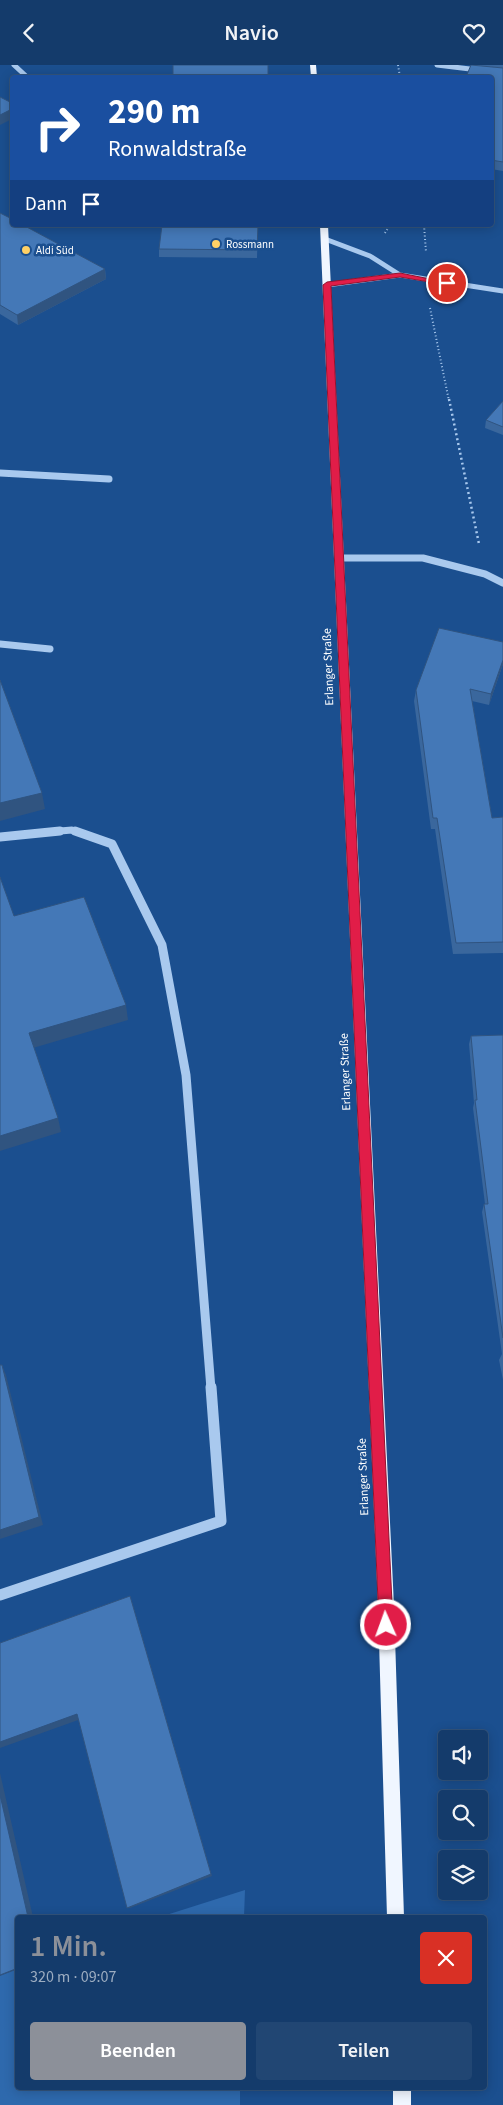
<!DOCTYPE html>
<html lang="de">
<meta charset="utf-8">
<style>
body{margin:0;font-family:"Source Sans 3",sans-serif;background:#214673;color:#f1f3f6;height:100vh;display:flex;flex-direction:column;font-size:19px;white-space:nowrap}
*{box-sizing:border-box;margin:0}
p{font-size:16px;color:#9dadc1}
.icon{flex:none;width:28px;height:28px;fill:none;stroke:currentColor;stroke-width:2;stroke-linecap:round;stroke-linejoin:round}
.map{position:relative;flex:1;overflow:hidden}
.sheet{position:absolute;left:15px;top:1850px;width:472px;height:175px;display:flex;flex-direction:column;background:#143b6b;border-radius:5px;box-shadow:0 2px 12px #0003,0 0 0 1px #33557e}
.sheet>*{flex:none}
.hud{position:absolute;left:10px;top:10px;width:484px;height:152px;border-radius:5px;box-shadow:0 2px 12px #0003,0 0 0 1px #33557e;background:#1a4fa0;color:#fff;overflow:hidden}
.fabs{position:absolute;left:438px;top:1665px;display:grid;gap:10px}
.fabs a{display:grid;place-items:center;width:50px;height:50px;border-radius:5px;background:#143b6b;box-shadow:0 2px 12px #0003,0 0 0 1px #33557e;font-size:25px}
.pin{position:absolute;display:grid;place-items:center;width:42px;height:42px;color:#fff;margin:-21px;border:2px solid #fff;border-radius:50%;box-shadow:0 1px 5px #0007}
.me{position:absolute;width:55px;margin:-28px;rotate:358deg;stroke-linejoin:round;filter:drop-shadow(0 0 4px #0008)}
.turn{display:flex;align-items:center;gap:18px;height:105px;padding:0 15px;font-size:22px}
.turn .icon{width:65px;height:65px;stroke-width:2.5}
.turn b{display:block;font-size:35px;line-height:42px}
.then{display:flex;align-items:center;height:48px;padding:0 15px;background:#0003;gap:10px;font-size:19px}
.round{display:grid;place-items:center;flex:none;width:52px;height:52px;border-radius:5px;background:#214673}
.headline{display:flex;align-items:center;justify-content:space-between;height:85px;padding:0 15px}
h1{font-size:30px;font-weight:600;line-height:38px;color:#8c9099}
.cta{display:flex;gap:10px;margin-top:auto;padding:10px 15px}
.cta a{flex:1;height:58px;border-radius:5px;background:#8c9099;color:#fff;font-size:20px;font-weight:600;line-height:58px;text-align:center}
.cta a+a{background:#214673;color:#f1f3f6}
header{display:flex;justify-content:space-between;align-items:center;height:65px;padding:0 15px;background:#143b6b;font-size:22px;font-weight:600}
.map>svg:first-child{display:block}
.green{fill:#2e69ad}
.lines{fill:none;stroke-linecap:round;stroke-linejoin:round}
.path-far1{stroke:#a9c9ee;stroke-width:2;stroke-dasharray:1 2.5;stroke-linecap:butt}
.path{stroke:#a9c9ee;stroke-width:2.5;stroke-dasharray:2 3;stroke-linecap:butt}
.minor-far3{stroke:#a9c9ee;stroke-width:5}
.minor-far2{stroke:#a9c9ee;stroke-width:7}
.minor-far1{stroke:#a9c9ee;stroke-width:9}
.minor{stroke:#a9c9ee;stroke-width:11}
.major{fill:#f0f6ff;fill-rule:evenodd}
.wall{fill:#3a679d}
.shaded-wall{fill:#305480}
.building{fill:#4478b7;stroke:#305480}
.route{fill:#e11d48;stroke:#92132f}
.poi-dot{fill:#ffd166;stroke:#1b4f8f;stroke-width:2}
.labels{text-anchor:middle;stroke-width:5;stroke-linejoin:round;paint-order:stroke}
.far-poi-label{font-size:11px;fill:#fff;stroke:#1b4f8f;text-anchor:start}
.street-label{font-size:12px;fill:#fff;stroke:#1b4f8f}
</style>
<header><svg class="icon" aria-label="back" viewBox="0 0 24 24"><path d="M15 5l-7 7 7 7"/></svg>Navio<svg class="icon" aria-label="heart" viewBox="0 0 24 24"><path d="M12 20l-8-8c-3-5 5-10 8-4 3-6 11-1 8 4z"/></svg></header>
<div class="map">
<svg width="503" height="2040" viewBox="0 0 503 2040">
<rect width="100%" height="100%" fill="#1b4f8f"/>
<path class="green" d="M 245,1825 L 244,1852 L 160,1852 Z
M 17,1900 L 18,2022 L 240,2023 L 240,2040 L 0,2040 L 0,1906 Z"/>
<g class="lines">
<path class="path-far1" d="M 398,0 L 400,12
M 424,160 L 426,187
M 385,168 L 390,160
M 430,243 L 449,336"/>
<path class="path" d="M 449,334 L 479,479"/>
<path class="minor-far3" d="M 14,0 L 27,12
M 437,0 L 503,8
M 325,174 L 370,191 L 400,210
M 327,220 L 400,210 L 503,226"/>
<path class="minor-far2" d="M 0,408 L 109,414
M 340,493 L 423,493 L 485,509 L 503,518
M 0,579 L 50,584
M 48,767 L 72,765 L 79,767"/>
<path class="minor-far1" d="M 75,766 L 112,779 L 162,880 L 186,1010 L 211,1324
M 0,772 L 60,766"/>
<path class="minor" d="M 0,1530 L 221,1456 L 211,1322"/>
<path class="major" d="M 310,0 L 316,0 L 317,12 L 311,12 Z
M 320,160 L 328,160 L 394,1541 L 404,1852 L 387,1852 L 378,1541 Z
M 393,2022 L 411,2022 L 411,2040 L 393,2040 Z"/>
</g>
<path class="wall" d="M 471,0 L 503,0 L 503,106 L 491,104 L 491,12 Z
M 0,148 L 105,204 L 106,214 L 18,260 L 0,249 Z
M 258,160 L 257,193 L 159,192 L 159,184 Z
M 503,336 L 503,370 L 485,363 L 486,355 Z
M 503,577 L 503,599 L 489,640 L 472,636 L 492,753 L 503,752 L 503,888 L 453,889 L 435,764 L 431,764 L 414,636 L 416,625 Z
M 503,970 L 503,1315 L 499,1295 L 502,1289 L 482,1147 L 484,1139 L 485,1139 L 473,1043 L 474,1038 L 469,979 L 471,971 Z"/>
<path class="shaded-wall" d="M 12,44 L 12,54 L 0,60 L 0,50 Z
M 105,204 L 106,214 L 18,260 L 17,250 Z
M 503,595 L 503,599 L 489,640 L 491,629 Z
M 42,728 L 45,744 L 0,756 L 0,738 Z
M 126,940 L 128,955 L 33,983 L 29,968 Z
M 58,1053 L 61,1067 L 0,1086 L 0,1071 Z
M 2,1300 L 6,1310 L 43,1460 L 0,1474 Z
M 130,1531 L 212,1811 L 130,1843 L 127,1843 Z
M 77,1649 L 81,1654 L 0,1683 L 0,1677 Z
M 0,1708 L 33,1852 L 28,1852 L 0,1730 Z
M 18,1903 L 18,1904 L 0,1911 L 0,1910 Z"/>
<path class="building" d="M 173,0 L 268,0 L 268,12 L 173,12 Z
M 471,0 L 503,3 L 503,97 L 491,95 L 491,77 L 494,69 L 491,69 L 491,12 L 466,12 Z
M 0,32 L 12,38 L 12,44 L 0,50 Z
M 0,148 L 12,154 L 12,160 L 23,160 L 105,204 L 17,250 L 0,240 Z
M 162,160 L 258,160 L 257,185 L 159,184 Z
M 503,336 L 503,362 L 486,355 Z
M 439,563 L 503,577 L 503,595 L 491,629 L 470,624 L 492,753 L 503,752 L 503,877 L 456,878 L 437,753 L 433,753 L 416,625 Z
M 0,615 L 42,728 L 0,738 Z
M 0,812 L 14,851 L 84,832 L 126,940 L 29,968 L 58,1053 L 0,1071 Z
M 503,970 L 503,1273 L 484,1139 L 488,1139 L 475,1035 L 477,1035 L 471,971 Z
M 0,1300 L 2,1300 L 39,1452 L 0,1465 Z
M 130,1531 L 211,1809 L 127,1843 L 77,1649 L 0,1677 L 0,1578 Z
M 0,1730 L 28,1852 L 18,1852 L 18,1903 L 0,1910 Z"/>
<path class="route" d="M 400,208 L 450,218 L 447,220 L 400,212 L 331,221 L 393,1560 L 391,1565 L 386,1567 L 381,1565 L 379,1560 L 323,220 L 327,217 Z"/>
<g class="poi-dot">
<circle cx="216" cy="179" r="5"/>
<circle cx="26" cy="185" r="5"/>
</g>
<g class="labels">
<g class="far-poi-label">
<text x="226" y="183">Rossmann</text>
<text x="36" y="189">Aldi Süd</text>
</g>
<g class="street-label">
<text transform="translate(328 602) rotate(-92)" y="4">Erlanger Straße</text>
<text transform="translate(345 1007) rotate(-92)" y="4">Erlanger Straße</text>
<text transform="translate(363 1412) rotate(-92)" y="4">Erlanger Straße</text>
</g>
</g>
</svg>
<div class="fabs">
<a><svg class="icon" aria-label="sound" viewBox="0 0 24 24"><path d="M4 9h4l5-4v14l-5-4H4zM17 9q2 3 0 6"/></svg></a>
<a><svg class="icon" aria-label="search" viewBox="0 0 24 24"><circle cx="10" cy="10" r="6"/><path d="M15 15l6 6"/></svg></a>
<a><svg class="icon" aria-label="layers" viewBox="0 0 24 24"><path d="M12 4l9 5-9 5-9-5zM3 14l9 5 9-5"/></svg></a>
</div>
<div class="pin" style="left:447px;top:218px;background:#d93025"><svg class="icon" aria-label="arrive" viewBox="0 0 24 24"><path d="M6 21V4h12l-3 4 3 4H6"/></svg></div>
<svg class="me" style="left:386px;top:1560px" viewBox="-20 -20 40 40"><circle r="17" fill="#e11d48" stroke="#fff" stroke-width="3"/><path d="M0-11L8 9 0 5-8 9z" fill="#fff"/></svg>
<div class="hud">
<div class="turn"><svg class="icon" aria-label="right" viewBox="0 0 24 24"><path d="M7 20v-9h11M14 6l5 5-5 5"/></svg><div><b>290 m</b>Ronwaldstraße</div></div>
<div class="then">Dann<svg class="icon" aria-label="arrive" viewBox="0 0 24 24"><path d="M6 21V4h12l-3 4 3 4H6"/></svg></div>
</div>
<section class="sheet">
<div class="headline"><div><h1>1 Min.</h1><p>320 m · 09:07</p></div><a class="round" style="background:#d93025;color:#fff"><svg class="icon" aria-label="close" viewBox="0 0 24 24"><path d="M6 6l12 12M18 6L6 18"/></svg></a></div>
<div class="cta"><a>Beenden</a><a>Teilen</a></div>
</section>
</div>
